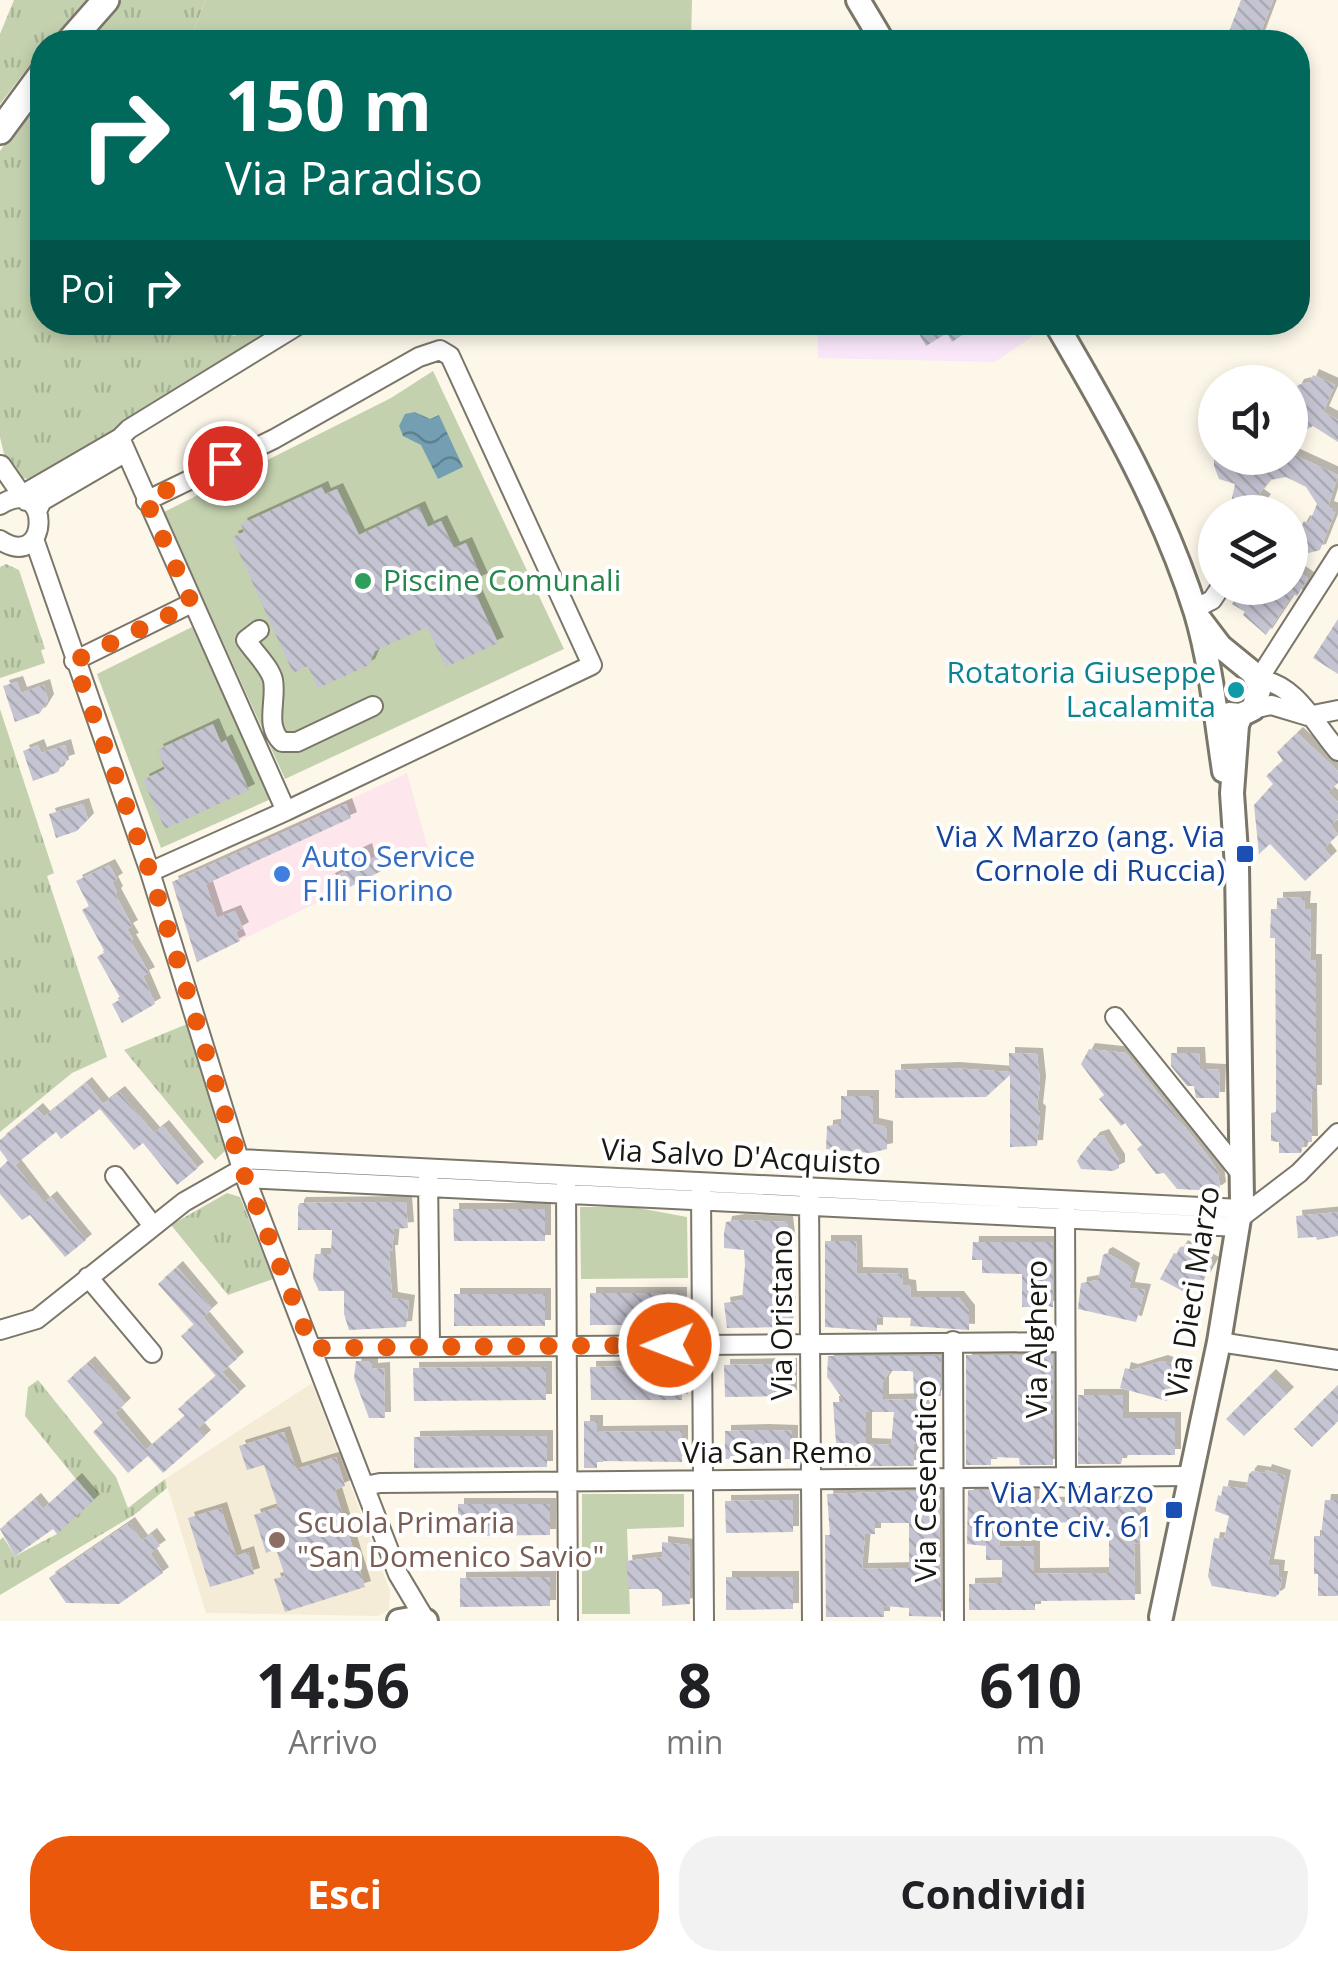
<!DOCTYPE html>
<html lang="it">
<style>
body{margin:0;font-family:"Open Sans",sans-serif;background:#f2f2f2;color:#202124;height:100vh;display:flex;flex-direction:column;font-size:38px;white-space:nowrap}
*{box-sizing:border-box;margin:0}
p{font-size:32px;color:#757577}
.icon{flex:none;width:55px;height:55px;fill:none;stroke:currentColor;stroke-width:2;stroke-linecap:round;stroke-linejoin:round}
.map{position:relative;height:1621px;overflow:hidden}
.panel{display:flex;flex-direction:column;background:#fff;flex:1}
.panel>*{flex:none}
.top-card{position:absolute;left:30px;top:30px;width:1280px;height:305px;border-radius:40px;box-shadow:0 5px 15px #0003;background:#00695c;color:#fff;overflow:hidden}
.controls{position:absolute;left:1198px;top:365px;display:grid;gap:20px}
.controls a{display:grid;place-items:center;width:110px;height:110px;border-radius:50%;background:#fff;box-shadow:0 5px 15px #0003;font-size:50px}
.pin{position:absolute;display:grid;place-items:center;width:85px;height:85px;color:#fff;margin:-42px;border:5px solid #fff;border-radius:50%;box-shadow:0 2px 10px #0007}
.me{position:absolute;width:110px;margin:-55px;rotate:269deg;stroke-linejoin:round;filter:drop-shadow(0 0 8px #0008)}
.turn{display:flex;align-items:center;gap:35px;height:210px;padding:0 30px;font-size:45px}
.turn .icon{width:130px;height:130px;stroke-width:2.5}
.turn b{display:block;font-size:70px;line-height:85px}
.then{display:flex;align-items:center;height:95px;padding:0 30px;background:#0003;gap:20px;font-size:38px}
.eta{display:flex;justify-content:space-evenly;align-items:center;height:170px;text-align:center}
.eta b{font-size:60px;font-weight:700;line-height:70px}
.action{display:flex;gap:20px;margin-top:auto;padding:20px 30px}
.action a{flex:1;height:115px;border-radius:40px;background:#ea580c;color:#fff;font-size:40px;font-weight:700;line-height:115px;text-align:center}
.action a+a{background:#f2f2f2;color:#202124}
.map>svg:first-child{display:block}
.commercial{fill:#fde7ec}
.built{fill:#f5ecd7}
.medical{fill:#f9e7f9}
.grass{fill:url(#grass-tufts)}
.park{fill:#c3d1ae}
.water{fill:url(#water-waves)}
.building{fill:url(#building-back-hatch);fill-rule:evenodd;filter:url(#shadow)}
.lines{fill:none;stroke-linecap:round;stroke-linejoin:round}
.minor-casing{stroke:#7b766a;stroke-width:22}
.major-casing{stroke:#7b766a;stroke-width:28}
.highway-casing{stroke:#7b766a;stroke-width:30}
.minor{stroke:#fff;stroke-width:18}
.major{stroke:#fff;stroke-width:22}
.highway{stroke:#fff;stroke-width:25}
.route{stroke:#ea580c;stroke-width:18;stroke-dasharray:0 32.4}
.leisure-dot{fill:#2e9e5b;stroke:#fff;stroke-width:4}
.culture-dot{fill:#0f9aa8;stroke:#fff;stroke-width:4}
.transit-dot{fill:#1a4fb4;stroke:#fff;stroke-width:4}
.shop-dot{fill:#3f7fe0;stroke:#fff;stroke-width:4}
.education-dot{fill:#8d6e63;stroke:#fff;stroke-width:4}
.labels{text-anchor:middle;stroke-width:8;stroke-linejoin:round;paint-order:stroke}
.leisure-label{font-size:30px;fill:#27864d;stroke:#fff;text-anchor:start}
.culture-label{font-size:30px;fill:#0d838f;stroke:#fff;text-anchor:end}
.transit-label{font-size:30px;fill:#164399;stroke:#fff;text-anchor:end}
.shop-label{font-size:30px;fill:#366cbe;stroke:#fff;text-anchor:start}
.street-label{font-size:30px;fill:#1a1813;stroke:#fff}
.education-label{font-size:30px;fill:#785e54;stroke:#fff;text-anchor:start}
</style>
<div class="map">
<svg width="1338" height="1621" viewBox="0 0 1338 1621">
<defs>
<pattern id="grass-tufts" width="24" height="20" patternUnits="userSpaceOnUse" patternTransform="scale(2.5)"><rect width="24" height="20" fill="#c3d1ae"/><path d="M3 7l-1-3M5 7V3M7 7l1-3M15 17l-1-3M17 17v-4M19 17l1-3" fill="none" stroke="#a7b395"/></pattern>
<pattern id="water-waves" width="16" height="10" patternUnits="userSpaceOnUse" patternTransform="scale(2.5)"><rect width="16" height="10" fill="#749fb3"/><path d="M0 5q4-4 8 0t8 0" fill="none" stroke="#5e8190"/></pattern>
<pattern id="building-back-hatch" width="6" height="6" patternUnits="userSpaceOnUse" patternTransform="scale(2.5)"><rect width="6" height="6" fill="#c5c4d2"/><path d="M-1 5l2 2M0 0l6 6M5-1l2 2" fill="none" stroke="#a9a8b3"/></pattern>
<filter id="shadow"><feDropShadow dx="6" dy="-6" stdDeviation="0" flood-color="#0004"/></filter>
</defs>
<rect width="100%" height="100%" fill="#fdf7ea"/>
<path class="commercial" d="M 407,773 L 428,848 L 197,962 L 172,882 Z"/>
<path class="built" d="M 312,1383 L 390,1591 L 389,1610 L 378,1616 L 206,1613 L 165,1479 Z"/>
<path class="medical" d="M 1034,322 L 1039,332 L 995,362 L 818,358 L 818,323 Z"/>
<path class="grass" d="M 14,0 L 88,0 L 49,42 L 42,42 L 42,49 L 0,104 L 0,34 Z
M 116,0 L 206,0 L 189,42 L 79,42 Z
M 42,89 L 42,322 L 206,323 L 234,336 L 260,323 L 290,323 L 46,477 C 12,486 6,465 0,437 L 0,151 Z
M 6,564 L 19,570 L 45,649 L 41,650 L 45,663 L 0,678 L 0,567 Z
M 0,709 L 54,873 L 47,876 L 107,1057 L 72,1073 L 0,1132 Z
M 187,1024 L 225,1151 L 215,1160 L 124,1050 Z
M 227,1193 L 240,1197 L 273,1279 L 228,1295 L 171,1225 Z
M 38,1380 L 116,1477 L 128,1508 L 165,1479 L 167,1488 L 134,1515 L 0,1595 L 0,1540 L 3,1537 L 15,1556 L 57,1534 L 76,1479 L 25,1416 L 28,1387 Z"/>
<path class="park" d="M 206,0 L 692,0 L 691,42 L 189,42 Z
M 433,371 L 564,649 L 285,779 L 164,512 L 391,398 Z
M 192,627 L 271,799 L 161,848 L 97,674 Z
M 580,1207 L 633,1207 L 687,1217 L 688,1278 L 581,1279 Z
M 582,1494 L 684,1494 L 684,1527 L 627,1529 L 630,1614 L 582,1614 Z"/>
<path class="water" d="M 415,412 L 430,419 L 439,415 L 463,467 L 438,479 L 421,445 L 403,436 L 399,426 L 405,414 Z"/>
<path class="building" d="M 1241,0 L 1273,0 L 1257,42 L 1225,42 Z
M 912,322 L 982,322 L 952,342 L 947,333 L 926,346 Z
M 1313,375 L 1335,385 L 1323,412 L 1338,420 L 1338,442 L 1313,426 L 1304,431 L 1292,423 L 1290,400 L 1298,385 L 1310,382 Z
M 1290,453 L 1338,475 L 1328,507 L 1336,510 L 1320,550 L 1305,554 L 1295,569 L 1308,578 L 1297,596 L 1293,594 L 1266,635 L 1243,615 L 1245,612 L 1232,604 L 1236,598 L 1231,594 L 1232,588 L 1290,588 L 1290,547 L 1304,521 L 1309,523 L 1317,504 L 1306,487 L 1286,477 L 1270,480 L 1258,495 L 1265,500 L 1256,512 L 1229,512 L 1235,484 L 1219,479 L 1214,466 L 1214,458 L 1290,458 Z
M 322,487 L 325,494 L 337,489 L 359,535 L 419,507 L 428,527 L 441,521 L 454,548 L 466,543 L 482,579 L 471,584 L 498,643 L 446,667 L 427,627 L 375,651 L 369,665 L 318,688 L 308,666 L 293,673 L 232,537 L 244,532 L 241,524 Z
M 1338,619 L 1338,674 L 1313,658 Z
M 17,682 L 21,693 L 44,685 L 48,700 L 40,713 L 15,722 L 3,686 Z
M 213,724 L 221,743 L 226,740 L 249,790 L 165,829 L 143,780 L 165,769 L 157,750 Z
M 1297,733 L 1338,771 L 1338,783 L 1328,792 L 1338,802 L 1338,819 L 1331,825 L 1338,835 L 1324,848 L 1331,857 L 1305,881 L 1270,844 L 1259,854 L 1254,805 L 1273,784 L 1266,776 L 1283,761 L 1277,752 Z
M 38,745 L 41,753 L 65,745 L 69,760 L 63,762 L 58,772 L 33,781 L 23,751 Z
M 83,804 L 88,819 L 77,831 L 56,838 L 49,814 Z
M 346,804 L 351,818 L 206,884 L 217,918 L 235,911 L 243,928 L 236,932 L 240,941 L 197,962 L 172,882 Z
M 366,849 L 369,860 L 384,853 L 391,866 L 336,894 L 329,879 L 348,870 L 343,860 Z
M 109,865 L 117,879 L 112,882 L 117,892 L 115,894 L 132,926 L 127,929 L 133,939 L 130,940 L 149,973 L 143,976 L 155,1004 L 122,1023 L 112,1004 L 121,999 L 97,957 L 105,952 L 82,910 L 89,906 L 76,881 Z
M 1305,897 L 1304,909 L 1311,909 L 1310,960 L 1316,960 L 1316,1091 L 1311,1091 L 1312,1142 L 1304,1142 L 1301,1153 L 1279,1153 L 1279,1142 L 1271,1141 L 1271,1113 L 1276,1112 L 1276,1062 L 1275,938 L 1270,938 L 1271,909 L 1277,909 L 1277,898 Z
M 1089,1049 L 1126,1053 L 1207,1155 L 1218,1172 L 1220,1188 L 1216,1191 L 1177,1189 L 1164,1173 L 1156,1174 L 1137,1149 L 1142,1145 L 1125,1123 L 1121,1126 L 1099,1099 L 1104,1095 L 1081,1064 Z
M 1009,1053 L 1037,1054 L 1040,1082 L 1037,1109 L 1040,1112 L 1037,1146 L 1010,1147 L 1010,1075 L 986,1097 L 895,1098 L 895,1070 L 953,1068 L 1009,1072 Z
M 1171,1053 L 1199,1053 L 1200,1069 L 1220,1070 L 1219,1098 L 1196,1098 L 1194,1086 L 1187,1086 L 1171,1066 Z
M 86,1083 L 103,1104 L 119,1092 L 154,1133 L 163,1126 L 198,1168 L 177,1185 L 143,1143 L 134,1150 L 100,1109 L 61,1139 L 56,1132 L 15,1165 L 44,1203 L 51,1197 L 86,1240 L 65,1257 L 30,1215 L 22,1220 L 0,1194 L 0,1168 L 8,1161 L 0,1150 L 0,1140 L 37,1109 L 44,1117 Z
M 841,1096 L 873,1096 L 873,1124 L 887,1127 L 887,1149 L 870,1153 L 826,1149 L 827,1126 L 841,1124 Z
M 1103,1135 L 1119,1160 L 1119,1168 L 1113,1171 L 1081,1169 L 1077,1161 L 1080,1156 L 1094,1138 Z
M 406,1202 L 408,1228 L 394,1229 L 392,1251 L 389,1251 L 392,1298 L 409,1301 L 406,1327 L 349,1330 L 344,1314 L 344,1291 L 319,1291 L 313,1278 L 315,1254 L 331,1254 L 332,1230 L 298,1230 L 298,1206 L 300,1203 Z
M 453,1209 L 545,1209 L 545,1241 L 454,1241 Z
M 1338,1212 L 1338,1236 L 1317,1240 L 1316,1237 L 1298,1238 L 1296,1216 Z
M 739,1220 L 787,1222 L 790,1247 L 774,1247 L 773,1250 L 772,1300 L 790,1302 L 787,1327 L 727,1328 L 724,1303 L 742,1300 L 745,1265 L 744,1250 L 724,1248 L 724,1233 L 726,1222 Z
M 825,1241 L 856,1241 L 857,1273 L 902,1274 L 903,1285 L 910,1286 L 911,1297 L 958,1297 L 969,1311 L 969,1330 L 910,1326 L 911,1318 L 877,1317 L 877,1331 L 825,1327 Z
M 973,1242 L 1053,1242 L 1053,1307 L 1022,1307 L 1022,1274 L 982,1273 L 982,1260 L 972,1260 Z
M 1182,1246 L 1213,1263 L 1203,1281 L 1200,1280 L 1188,1294 L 1160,1279 L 1174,1253 L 1177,1254 Z
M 1107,1253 L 1134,1269 L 1129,1288 L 1145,1290 L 1136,1322 L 1078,1309 L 1081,1283 L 1098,1280 L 1103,1255 Z
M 177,1267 L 212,1309 L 203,1317 L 238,1358 L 222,1372 L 240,1392 L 198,1428 L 205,1436 L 163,1473 L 148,1456 L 128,1473 L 93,1432 L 103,1423 L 67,1381 L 89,1362 L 125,1404 L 115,1413 L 146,1450 L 185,1416 L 178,1409 L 216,1376 L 181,1336 L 194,1325 L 158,1284 Z
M 590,1293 L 681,1293 L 681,1325 L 590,1325 Z
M 454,1294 L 545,1294 L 545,1326 L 454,1326 Z
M 966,1355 L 1053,1355 L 1053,1465 L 1020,1465 L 1019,1458 L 991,1457 L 991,1465 L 966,1465 Z
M 828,1356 L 941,1356 L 941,1396 L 914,1396 L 913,1372 L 910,1371 L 890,1371 L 883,1382 L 883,1400 L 924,1399 L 926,1436 L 914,1444 L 914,1466 L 843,1466 L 843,1443 L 836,1443 L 833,1402 L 845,1402 L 827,1377 ZM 866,1412 L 894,1412 L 891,1445 L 866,1444 Z
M 356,1361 L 372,1361 L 372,1369 L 384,1368 L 385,1418 L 369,1418 L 354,1378 Z
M 1162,1361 L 1178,1367 L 1167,1401 L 1120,1388 L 1125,1368 L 1132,1370 Z
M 791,1364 L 791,1396 L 725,1397 L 724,1365 Z
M 682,1366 L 682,1400 L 591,1400 L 590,1367 Z
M 546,1367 L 546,1400 L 414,1401 L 413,1368 Z
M 1270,1375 L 1288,1393 L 1244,1436 L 1226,1419 Z
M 1338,1385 L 1338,1421 L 1312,1447 L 1294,1429 Z
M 1078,1395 L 1123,1395 L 1123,1418 L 1175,1418 L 1175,1455 L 1123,1455 L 1121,1464 L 1078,1464 Z
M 584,1421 L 597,1421 L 597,1432 L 682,1431 L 682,1462 L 597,1461 L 597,1468 L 584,1468 Z
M 763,1430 L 792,1431 L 792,1459 L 778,1459 L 778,1448 L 739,1449 L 739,1459 L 725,1459 L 725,1431 Z
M 284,1432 L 296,1469 L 336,1457 L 345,1486 L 335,1490 L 365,1587 L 285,1612 L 274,1579 L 285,1576 L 276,1549 L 266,1553 L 254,1515 L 278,1507 L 264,1465 L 247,1470 L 239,1446 Z
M 480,1436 L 547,1436 L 547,1467 L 414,1468 L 414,1437 Z
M 1266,1470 L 1285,1476 L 1268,1565 L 1279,1566 L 1278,1577 L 1282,1577 L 1279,1594 L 1275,1597 L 1212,1586 L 1208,1576 L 1214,1538 L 1224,1539 L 1229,1516 L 1215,1511 L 1218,1495 L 1221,1496 L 1223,1486 L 1246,1489 L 1249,1474 L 1252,1471 L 1265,1473 Z
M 76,1479 L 94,1500 L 57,1534 L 53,1529 L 15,1556 L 0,1529 L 35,1499 L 43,1509 Z
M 968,1490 L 1034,1490 L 1033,1503 L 1140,1502 L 1140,1543 L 1134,1544 L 1135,1600 L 1035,1601 L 1035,1610 L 969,1610 L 969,1584 L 1002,1583 L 1002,1560 L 986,1560 L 986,1546 L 967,1544 ZM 1097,1522 L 1097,1527 L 1109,1526 L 1109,1573 L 1034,1574 L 1034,1546 L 999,1547 L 1000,1523 Z
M 914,1491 L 939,1493 L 941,1617 L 909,1616 L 909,1608 L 884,1606 L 884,1617 L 826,1617 L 825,1535 L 830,1535 L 827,1494 ZM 875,1523 L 909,1523 L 909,1568 L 862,1569 L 865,1534 L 875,1534 Z
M 793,1500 L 793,1532 L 726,1533 L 725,1501 Z
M 1325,1500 L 1338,1500 L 1338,1596 L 1318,1596 L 1318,1574 L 1314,1574 L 1314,1536 L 1321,1536 Z
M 458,1504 L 550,1504 L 550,1535 L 458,1536 Z
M 221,1508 L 236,1556 L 248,1552 L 254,1574 L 210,1587 L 188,1518 Z
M 129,1523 L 142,1541 L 151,1534 L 160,1546 L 150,1553 L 163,1573 L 119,1604 L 66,1603 L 49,1578 Z
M 662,1542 L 689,1545 L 690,1604 L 662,1606 L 662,1593 L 658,1589 L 629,1589 L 626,1561 L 662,1557 Z
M 550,1577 L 550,1606 L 460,1607 L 460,1578 Z
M 726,1577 L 793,1577 L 793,1609 L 726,1610 Z"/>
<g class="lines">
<g class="minor-casing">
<path id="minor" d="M 120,438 L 286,811
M 1,465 L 26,501 L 27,492 L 120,438 L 129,429 L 303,322
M 146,501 L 274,439 L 419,357 L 440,350 L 450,356 L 592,665 L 286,811 L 150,872
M 0,505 C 52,472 51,573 0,540
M 37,511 L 42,501 L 126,452
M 34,539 L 150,872 L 242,1169 L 398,1574 L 426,1621
M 1194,609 L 1212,600 L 1220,588
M 259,630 L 246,640 C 254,652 270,667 273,680 C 277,701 264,726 282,742 L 297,742 L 373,706
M 74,661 L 192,603
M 1258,680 L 1338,555
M 1258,680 C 1294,681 1316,726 1338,751
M 1253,709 L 1271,705 L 1308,716
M 1308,716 L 1338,710
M 1115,1017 L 1243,1176
M 239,1159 L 1241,1209
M 115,1176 L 153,1226
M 428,1176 L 430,1346
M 245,1178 L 1239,1227
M 566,1182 L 568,1621
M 701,1192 L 704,1621
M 809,1197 L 812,1621
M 1065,1209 L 1066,1478
M 1240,1218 L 1299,1173 L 1338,1133
M 88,1277 L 152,1353
M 0,1330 L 37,1319 L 184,1202 L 242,1169
M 953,1341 L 954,1621
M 1219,1342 L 1338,1360
M 312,1348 L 1065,1342
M 365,1486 L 380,1483 L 1190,1476"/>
</g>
<g class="major-casing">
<path id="major" d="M 858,0 L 883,42
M 1055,322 C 1109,414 1164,510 1196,613 C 1211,664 1216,719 1224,771
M 1201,621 L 1220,646 L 1253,673 L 1260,687 L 1253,709 L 1241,715 L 1229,714
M 1161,1617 L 1219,1342 L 1242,1200 L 1237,867 L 1232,793 L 1237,725 L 1241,715
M 399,1621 L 416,1618 L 426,1621"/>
</g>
<g class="highway-casing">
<path id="highway" d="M 69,42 L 106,0
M 0,131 L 42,74"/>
</g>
<use href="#minor" class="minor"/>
<use href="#major" class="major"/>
<use href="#highway" class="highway"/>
</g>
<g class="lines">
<path class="route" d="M 225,463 L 146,500 L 192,604 L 74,661 L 150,872 L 242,1169 L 312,1348 L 669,1345"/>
</g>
<circle class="leisure-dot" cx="363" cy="581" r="10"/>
<circle class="culture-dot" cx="1236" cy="690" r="10"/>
<g class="transit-dot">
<rect x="1235" y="844" width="20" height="20" rx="5"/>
<rect x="1164" y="1500" width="20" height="20" rx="5"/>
</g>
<circle class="shop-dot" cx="282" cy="874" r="10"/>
<circle class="education-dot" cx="277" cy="1540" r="10"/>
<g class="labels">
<g class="leisure-label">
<text x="383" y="591">Piscine Comunali</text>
</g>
<g class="culture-label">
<text x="1216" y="683">Rotatoria Giuseppe<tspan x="1216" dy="34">Lacalamita</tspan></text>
</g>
<g class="transit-label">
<text x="1225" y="847">Via X Marzo (ang. Via<tspan x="1225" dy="34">Cornole di Ruccia)</tspan></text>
<text x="1154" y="1503">Via X Marzo<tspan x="1154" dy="34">fronte civ. 61</tspan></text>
</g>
<g class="shop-label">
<text x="302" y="867">Auto Service<tspan x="302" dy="34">F.lli Fiorino</tspan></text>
</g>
<g class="street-label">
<text transform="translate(741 1157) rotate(3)" y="10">Via Salvo D'Acquisto</text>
<text transform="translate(1193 1292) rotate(-81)" y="10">Via Dieci Marzo</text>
<text transform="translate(782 1315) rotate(-90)" y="10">Via Oristano</text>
<text transform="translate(1037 1339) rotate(-90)" y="10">Via Alghero</text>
<text x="777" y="1463">Via San Remo</text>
<text transform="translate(926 1481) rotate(-90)" y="10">Via Cesenatico</text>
</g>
<g class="education-label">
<text x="297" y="1533">Scuola Primaria<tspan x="297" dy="34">"San Domenico Savio"</tspan></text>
</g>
</g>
</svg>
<div class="controls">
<a><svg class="icon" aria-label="sound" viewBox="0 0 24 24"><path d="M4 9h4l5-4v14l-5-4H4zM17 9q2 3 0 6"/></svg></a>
<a><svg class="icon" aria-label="layers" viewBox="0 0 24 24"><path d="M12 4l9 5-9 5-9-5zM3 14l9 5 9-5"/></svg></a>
</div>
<div class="pin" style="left:225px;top:463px;background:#d93025"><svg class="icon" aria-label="arrive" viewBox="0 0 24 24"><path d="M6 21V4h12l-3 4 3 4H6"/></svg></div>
<svg class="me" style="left:669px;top:1345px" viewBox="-20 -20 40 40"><circle r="17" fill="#ea580c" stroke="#fff" stroke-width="3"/><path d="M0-11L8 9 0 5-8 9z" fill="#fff"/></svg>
<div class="top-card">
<div class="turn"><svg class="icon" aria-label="right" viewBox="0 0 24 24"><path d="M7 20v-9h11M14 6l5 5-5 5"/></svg><div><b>150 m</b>Via Paradiso</div></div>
<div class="then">Poi<svg class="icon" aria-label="right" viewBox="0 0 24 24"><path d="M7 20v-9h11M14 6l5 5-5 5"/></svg></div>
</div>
</div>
<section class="panel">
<div class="eta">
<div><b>14:56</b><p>Arrivo</p></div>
<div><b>8</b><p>min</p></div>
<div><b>610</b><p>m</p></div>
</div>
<div class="action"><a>Esci</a><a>Condividi</a></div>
</section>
